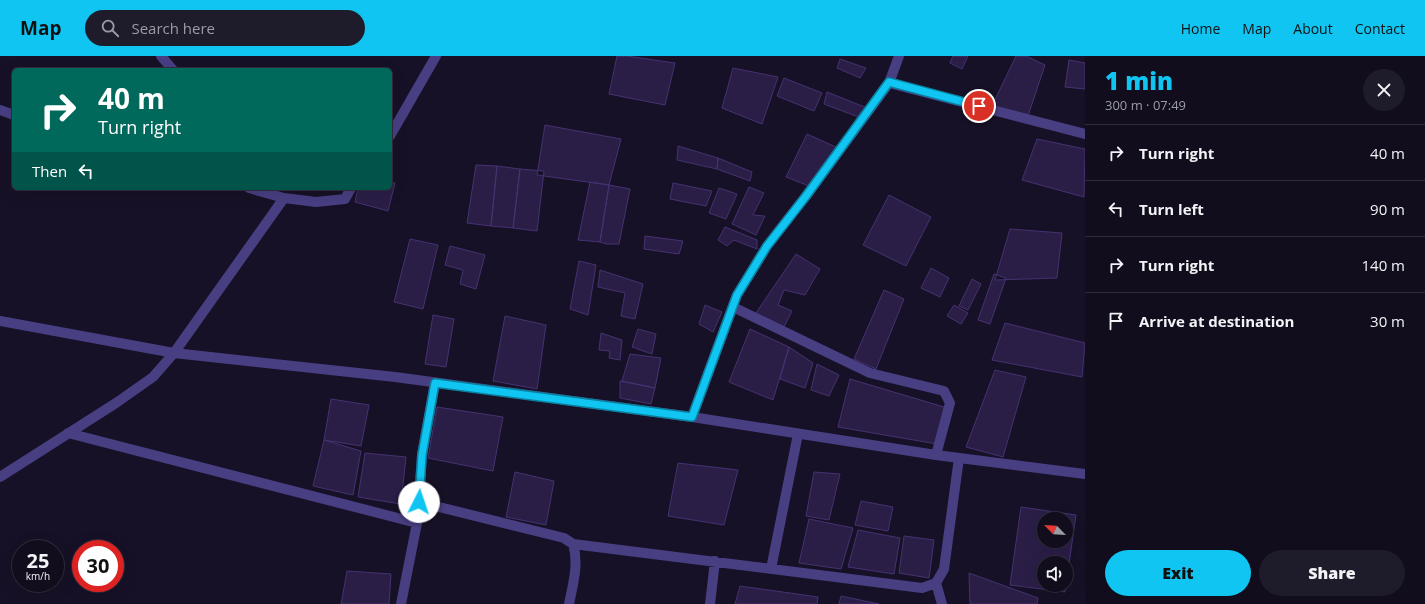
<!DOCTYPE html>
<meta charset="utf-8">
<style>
body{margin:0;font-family:"Open Sans",sans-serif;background:#1e1b2a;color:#f1f3f6;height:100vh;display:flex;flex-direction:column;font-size:15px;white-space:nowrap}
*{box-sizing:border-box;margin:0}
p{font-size:13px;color:#9c9ca4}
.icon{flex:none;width:22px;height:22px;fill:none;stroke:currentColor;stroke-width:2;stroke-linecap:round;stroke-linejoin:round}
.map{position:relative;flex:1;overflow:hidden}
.details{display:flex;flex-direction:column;background:#110d1d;width:340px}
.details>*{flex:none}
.guide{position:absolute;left:12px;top:12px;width:380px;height:122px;border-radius:6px;box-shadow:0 4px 16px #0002,0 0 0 1px #302d3b;background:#00695c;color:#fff;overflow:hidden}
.needle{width:26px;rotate:295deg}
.fabs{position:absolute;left:1037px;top:456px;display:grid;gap:8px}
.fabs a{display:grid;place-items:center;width:36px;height:36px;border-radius:50%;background:#110d1d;box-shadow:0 4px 16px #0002,0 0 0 1px #302d3b;font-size:20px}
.speed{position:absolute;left:12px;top:484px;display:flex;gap:8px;font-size:20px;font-weight:700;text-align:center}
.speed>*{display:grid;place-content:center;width:52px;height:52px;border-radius:50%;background:#110d1d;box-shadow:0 4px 16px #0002,0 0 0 1px #302d3b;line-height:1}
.speed small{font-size:10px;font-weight:400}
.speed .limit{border:6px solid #d22;background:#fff;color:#111}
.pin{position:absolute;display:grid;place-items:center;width:34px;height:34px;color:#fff;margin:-17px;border:2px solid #fff;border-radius:50%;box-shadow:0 1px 4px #0007}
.me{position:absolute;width:44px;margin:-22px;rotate:4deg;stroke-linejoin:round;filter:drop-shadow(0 0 3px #0008)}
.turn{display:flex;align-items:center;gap:14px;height:84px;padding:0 20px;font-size:18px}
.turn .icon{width:52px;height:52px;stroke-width:2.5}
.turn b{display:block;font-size:28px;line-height:34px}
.then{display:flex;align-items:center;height:38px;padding:0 20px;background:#0003;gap:8px;font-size:15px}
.round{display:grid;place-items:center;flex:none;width:42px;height:42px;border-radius:21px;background:#1e1b2a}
.overview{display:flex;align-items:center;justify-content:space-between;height:68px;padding:0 20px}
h1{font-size:24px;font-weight:800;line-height:30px;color:#10c5f2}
.cta{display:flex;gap:8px;margin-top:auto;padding:8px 20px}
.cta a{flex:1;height:46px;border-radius:24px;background:#10c5f2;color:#111;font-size:16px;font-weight:800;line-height:46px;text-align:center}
.cta a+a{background:#1e1b2a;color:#f1f3f6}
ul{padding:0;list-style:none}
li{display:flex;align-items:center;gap:12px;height:56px;padding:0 20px;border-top:1px solid #302d3b}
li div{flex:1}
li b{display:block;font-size:15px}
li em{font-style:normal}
header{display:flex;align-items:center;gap:24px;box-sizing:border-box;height:56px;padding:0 20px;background:#10c5f2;color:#111}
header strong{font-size:19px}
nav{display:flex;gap:22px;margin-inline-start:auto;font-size:14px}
.search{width:280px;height:36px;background:#1e1b2a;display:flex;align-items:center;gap:10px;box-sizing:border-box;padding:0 14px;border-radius:22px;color:#9c9ca4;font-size:15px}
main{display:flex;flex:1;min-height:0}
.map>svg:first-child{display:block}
.building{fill:#2a1e47;stroke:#453271;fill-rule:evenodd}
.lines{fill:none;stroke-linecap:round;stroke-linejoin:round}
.minor{stroke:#483f83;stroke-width:10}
.route-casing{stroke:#0a809d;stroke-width:10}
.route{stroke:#10c5f2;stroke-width:7}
</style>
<header>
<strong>Map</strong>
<div class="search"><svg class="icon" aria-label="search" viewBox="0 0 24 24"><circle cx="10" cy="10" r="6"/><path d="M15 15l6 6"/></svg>Search here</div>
<nav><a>Home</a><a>Map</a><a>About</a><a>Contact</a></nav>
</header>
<main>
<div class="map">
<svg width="1085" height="548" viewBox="0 0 1085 548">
<rect width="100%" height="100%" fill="#171127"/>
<path class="building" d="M 617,0 L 627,0 L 675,7 L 665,49 L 609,38 Z
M 953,0 L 968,0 L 962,13 L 950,7 Z
M 1016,0 L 1026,0 L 1045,9 L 1028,60 L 992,50 Z
M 840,3 L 866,12 L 860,22 L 837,12 Z
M 1069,4 L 1085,7 L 1085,33 L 1065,31 Z
M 733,12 L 778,21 L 762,68 L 722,52 Z
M 784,22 L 822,37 L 814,55 L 777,40 Z
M 827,36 L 867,52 L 861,62 L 824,48 Z
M 545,69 L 621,83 L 609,129 L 537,119 Z
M 807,78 L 838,92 L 809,130 L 786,121 Z
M 1037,83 L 1085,93 L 1084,141 L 1022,124 Z
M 678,90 L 718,102 L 717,113 L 677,104 Z
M 718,102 L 752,116 L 750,125 L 717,113 Z
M 476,109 L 497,110 L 491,170 L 467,167 Z
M 497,110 L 520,113 L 513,172 L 491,170 Z
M 520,113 L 544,115 L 537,175 L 513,172 Z
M 390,126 L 395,127 L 388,155 L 355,146 L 358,132 L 390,132 Z
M 590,126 L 609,129 L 600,186 L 578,184 Z
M 673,127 L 712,135 L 706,150 L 670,143 Z
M 609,129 L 630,133 L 619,188 L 606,188 L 600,186 Z
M 749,131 L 764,137 L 753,159 L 765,160 L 756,179 L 732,168 Z
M 719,132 L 737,138 L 726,163 L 709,157 Z
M 889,139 L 931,161 L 906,210 L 863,189 Z
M 725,171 L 757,184 L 757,193 L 734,184 L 727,190 L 718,184 Z
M 1010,173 L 1062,177 L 1057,222 L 995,224 Z
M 645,180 L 683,185 L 679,198 L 644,193 Z
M 410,183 L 438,189 L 423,253 L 394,246 Z
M 450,190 L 485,199 L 476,233 L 460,228 L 463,214 L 445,209 Z
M 796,198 L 820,213 L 805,239 L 784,234 L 778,249 L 792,255 L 784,271 L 756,257 Z
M 579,205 L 596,209 L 588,259 L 570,253 Z
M 931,212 L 949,222 L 940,241 L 921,232 Z
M 600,214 L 643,228 L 635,263 L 621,260 L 625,237 L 598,231 Z
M 994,218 L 1006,222 L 990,268 L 978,264 Z
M 972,223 L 981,228 L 968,254 L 959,250 Z
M 884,234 L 904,243 L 876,313 L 854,303 Z
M 705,249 L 722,256 L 713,276 L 699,268 Z
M 954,249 L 968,257 L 961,268 L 947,260 Z
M 433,259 L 454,263 L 446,311 L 425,308 Z
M 505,260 L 546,269 L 537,333 L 493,325 Z
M 1005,267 L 1085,287 L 1082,321 L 992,304 Z
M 638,273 L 656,278 L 652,298 L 632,291 Z
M 750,273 L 789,291 L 773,344 L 729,326 Z
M 601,277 L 622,284 L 620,304 L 609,302 L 610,295 L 599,294 Z
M 789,291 L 813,307 L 805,332 L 780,323 Z
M 630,298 L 661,302 L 655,332 L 622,325 Z
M 817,308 L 839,319 L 829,340 L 811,334 Z
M 995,314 L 1026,321 L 1003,401 L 966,391 Z
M 850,323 L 944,351 L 937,388 L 838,371 Z
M 620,325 L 655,332 L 651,348 L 620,342 Z
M 331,343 L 369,349 L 361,390 L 324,384 Z
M 437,351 L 503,361 L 493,415 L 428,402 Z
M 324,384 L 361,395 L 353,439 L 313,430 Z
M 365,397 L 406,401 L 401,448 L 358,441 Z
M 678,407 L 738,414 L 724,469 L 668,460 Z
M 515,416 L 554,425 L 546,469 L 506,461 Z
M 814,416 L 840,418 L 829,464 L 806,460 Z
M 861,445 L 893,451 L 888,475 L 855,469 Z
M 1021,451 L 1076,459 L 1065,536 L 1010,529 ZM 1044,463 L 1066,463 L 1066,485 L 1044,485 ZM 1044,507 L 1066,507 L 1066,529 L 1044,529 Z
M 809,463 L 853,472 L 841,513 L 799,507 Z
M 858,474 L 900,482 L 894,518 L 848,511 Z
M 904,480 L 934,484 L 929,522 L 899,517 Z
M 347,515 L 391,518 L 389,548 L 341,548 Z
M 969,517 L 1038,542 L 1037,548 L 970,548 Z
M 740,530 L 818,541 L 817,548 L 735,548 Z
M 841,540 L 879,548 L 839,548 Z"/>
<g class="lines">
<path class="minor" d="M 161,0 L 173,14
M 889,27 L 1085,78
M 0,54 L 14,59
M 390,80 L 436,0
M 249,132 L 284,142 L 316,146 L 345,143 L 351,132
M 733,251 L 870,317 L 944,335 L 950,347 L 936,399
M 0,265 L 174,297 L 395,321 L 692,361 L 936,399 L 1085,418
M 692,361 L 737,239 L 767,190 L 806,140 L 889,27 L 899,0
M 68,377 L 417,467
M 0,421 L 116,347 L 153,321 L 174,297 L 284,142
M 419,446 L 564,482 L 573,488 L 922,532 L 936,527 L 944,513 L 959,402
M 771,513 L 798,378
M 936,527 L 942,548
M 401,548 L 417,467 L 422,399 L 435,327
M 569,548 C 573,528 579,508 573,488
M 710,548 L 715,505"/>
</g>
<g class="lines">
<g class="route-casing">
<path id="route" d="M 419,446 L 422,399 L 435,327 L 692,361 L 737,239 L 767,190 L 806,140 L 889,26 L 979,50"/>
</g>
<use href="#route" class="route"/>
</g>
</svg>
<div class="fabs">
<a><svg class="needle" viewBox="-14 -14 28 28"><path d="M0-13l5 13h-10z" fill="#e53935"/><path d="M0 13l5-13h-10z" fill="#9c9ca4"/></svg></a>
<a><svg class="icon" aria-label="sound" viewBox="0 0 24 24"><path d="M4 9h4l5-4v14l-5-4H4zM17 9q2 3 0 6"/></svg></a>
</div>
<div class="speed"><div>25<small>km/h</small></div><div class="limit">30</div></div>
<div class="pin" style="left:979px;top:50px;background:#d93025"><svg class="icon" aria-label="arrive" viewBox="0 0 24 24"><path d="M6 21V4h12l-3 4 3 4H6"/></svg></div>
<svg class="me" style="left:419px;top:446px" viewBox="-20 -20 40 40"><circle r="19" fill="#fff"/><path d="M0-13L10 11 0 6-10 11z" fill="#10c5f2"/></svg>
<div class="guide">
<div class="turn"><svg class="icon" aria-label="right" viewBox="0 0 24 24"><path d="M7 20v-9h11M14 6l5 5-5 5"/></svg><div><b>40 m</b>Turn right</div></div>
<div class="then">Then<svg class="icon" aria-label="left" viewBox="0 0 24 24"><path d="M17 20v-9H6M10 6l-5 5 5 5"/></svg></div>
</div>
</div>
<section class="details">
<div class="overview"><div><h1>1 min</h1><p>300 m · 07:49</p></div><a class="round"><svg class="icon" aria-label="close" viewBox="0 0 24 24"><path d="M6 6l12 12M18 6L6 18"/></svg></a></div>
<ul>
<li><svg class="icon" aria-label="right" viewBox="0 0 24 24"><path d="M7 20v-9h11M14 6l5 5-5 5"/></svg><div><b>Turn right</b></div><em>40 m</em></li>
<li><svg class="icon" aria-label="left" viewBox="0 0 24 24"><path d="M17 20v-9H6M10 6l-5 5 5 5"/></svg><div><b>Turn left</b></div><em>90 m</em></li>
<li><svg class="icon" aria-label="right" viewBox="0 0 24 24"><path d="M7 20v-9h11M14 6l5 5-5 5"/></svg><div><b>Turn right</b></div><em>140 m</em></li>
<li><svg class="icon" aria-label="arrive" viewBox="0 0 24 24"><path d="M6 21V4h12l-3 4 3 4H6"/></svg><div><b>Arrive at destination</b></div><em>30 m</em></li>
</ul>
<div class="cta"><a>Exit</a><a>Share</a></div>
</section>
</main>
